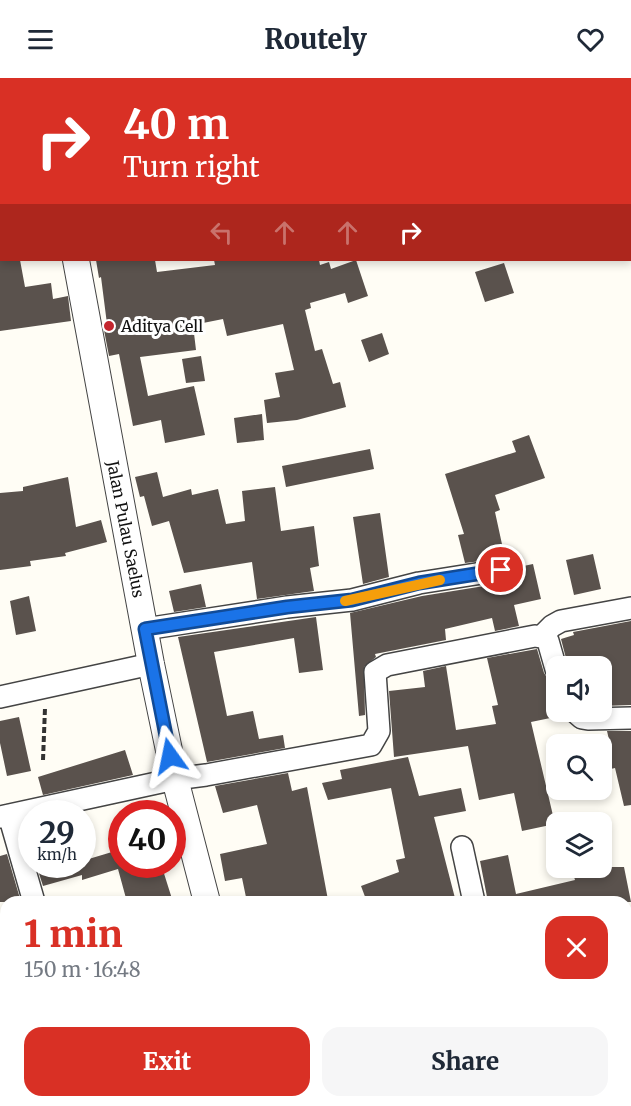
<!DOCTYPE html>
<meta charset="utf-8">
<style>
body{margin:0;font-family:Merriweather,serif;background:#f6f6f7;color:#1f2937;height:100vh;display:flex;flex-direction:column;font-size:22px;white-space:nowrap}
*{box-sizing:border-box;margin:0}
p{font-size:20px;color:#747a83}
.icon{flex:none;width:33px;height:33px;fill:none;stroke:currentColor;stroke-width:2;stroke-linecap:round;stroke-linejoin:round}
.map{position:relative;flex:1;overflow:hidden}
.details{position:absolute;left:0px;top:818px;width:632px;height:212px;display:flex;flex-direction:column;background:#fff;border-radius:18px 18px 0 0;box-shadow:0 3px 9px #0003}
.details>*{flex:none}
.top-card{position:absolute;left:0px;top:0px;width:632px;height:183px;box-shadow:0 3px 9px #0003;background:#d93025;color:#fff;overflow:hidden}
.controls{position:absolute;left:546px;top:578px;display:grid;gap:12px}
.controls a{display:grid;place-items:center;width:66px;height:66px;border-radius:12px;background:#fff;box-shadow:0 3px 9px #0003;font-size:30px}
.speed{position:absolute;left:18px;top:722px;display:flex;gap:12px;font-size:30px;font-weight:700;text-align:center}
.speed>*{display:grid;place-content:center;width:78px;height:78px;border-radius:50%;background:#fff;box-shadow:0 3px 9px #0003;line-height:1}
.speed small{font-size:15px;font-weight:400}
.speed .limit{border:9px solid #d22;background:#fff;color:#111}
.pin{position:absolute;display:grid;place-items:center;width:51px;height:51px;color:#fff;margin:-26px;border:3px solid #fff;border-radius:50%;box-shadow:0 2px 6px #0007}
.me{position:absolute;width:66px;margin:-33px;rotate:348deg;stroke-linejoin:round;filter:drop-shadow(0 0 4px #0008)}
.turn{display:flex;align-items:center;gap:21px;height:126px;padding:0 24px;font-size:27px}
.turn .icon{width:78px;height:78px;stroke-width:2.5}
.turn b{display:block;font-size:42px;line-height:51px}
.lanes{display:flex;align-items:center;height:57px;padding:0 24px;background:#0003;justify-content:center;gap:30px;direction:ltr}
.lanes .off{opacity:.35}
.round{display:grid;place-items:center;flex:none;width:63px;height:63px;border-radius:18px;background:#f6f6f7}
.headline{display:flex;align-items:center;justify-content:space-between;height:102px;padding:0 24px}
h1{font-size:36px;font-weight:800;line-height:45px;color:#d93025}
.cta{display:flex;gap:12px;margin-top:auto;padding:12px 24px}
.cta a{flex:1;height:69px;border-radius:18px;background:#d93025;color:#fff;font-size:24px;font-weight:800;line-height:69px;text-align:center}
.cta a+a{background:#f6f6f7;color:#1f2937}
header{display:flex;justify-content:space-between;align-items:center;height:78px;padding:0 24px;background:#fff;font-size:27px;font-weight:800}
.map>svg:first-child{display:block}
.building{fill:#5a524d}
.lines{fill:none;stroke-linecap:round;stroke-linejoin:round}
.minor-casing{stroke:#444;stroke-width:24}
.tertiary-casing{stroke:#444;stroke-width:28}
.path{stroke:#333;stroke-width:4;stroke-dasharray:6 3;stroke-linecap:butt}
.minor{stroke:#fff;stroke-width:21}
.tertiary{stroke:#fff;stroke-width:26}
.route-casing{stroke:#114b97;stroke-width:15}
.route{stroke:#1a73e8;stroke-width:10}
.slow{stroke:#f59e0b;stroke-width:10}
.poi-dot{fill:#c4262e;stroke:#fff;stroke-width:2}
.labels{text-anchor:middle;stroke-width:6;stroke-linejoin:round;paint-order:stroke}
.poi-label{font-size:16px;fill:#111;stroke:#fff;text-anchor:start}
.street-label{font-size:16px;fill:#111;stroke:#fff}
</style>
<header><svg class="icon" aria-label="menu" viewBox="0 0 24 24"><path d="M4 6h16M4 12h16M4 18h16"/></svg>Routely<svg class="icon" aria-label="heart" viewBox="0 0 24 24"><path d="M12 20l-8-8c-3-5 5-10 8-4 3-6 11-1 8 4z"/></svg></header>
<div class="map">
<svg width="631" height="1028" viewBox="0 0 631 1028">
<rect width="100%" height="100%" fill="#fffdf5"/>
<path class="building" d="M 0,182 L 20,182 L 25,209 L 51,205 L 53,221 L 68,218 L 71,243 L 0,253 Z
M 96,182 L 155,182 L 157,194 L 215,187 L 214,182 L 319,182 L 320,187 L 329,184 L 331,191 L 356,182 L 368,218 L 348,225 L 345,215 L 310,225 L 311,230 L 305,232 L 315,273 L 322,271 L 333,306 L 340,304 L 346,329 L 297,342 L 267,345 L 264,322 L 280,319 L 275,295 L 294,292 L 283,246 L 227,258 L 223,241 L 193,247 L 196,272 L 140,279 L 148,318 L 194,308 L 205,357 L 165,365 L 161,342 L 133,348 L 119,276 L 109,278 L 103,247 L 107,246 L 101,199 L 99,200 Z
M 504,185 L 514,215 L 485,224 L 475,194 Z
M 382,255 L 389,276 L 369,284 L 361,262 Z
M 201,278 L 205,303 L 186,305 L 182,281 Z
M 262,336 L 264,362 L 237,365 L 234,340 Z
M 529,357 L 545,400 L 495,417 L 500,432 L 495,434 L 505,480 L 465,485 L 458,457 L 464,456 L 445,396 L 516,374 L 512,363 Z
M 370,371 L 374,391 L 286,409 L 282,388 Z
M 157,394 L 163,419 L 191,411 L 192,417 L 218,411 L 226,446 L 245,443 L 242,413 L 275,409 L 281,453 L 314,448 L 319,488 L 310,490 L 314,513 L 257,521 L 252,484 L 184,495 L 169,443 L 152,448 L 144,418 L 140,419 L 135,399 Z
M 68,399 L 76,449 L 101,442 L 107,464 L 65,475 L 66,478 L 30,483 L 31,488 L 0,492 L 0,415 L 23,413 L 23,409 Z
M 380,435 L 389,499 L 363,506 L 353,439 Z
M 593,476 L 601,511 L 574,517 L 566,482 Z
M 533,486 L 541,521 L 514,527 L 519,548 L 495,553 L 492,540 L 445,551 L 446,562 L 375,576 L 376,579 L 364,589 L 365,637 L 359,638 L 350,535 L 422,518 L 503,505 L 513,497 L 514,490 Z
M 201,506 L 206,529 L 174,534 L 169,513 Z
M 29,518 L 36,553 L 16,557 L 10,523 Z
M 316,539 L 323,592 L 299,595 L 294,560 L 214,574 L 227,638 L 253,633 L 259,661 L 283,657 L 285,670 L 207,684 L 178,559 Z
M 631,543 L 631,627 L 602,628 L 602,588 L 568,588 L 561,561 L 574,557 L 573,554 Z
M 537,571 L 544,595 L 548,601 L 555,603 L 553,604 L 556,633 L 559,633 L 560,638 L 531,644 L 555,746 L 522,753 L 514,715 L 479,722 L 468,668 L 394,679 L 389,613 L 425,609 L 423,593 L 446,588 L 456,652 L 496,646 L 492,628 L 498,627 L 487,580 Z
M 19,639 L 31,693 L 7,698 L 0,665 L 0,643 Z
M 607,653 L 631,653 L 631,727 L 624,728 L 615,690 L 602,693 L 602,668 L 610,666 Z
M 125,672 L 133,697 L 43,717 L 38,699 Z
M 408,679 L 419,718 L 461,710 L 466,733 L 434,739 L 456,824 L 367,824 L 361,808 L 399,794 L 396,782 L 405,780 L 391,710 L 328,722 L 322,705 L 342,701 L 340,692 Z
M 288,695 L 292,713 L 307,709 L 328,822 L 247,824 L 242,800 L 225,803 L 220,776 L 267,766 L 257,727 L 223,735 L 215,708 Z
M 122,771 L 122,786 L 161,786 L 173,824 L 127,824 L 118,791 L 82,802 L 82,797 L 43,808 L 36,786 L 82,786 L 82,783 Z
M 7,776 L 21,824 L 0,824 L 0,778 Z
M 508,777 L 516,816 L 575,802 L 571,789 L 624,789 L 631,824 L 488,824 L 480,783 Z"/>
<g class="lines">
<g class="minor-casing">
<path id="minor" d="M 36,0 L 36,2
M 325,0 L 326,2
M 145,551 L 287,529 L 352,522 L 419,505 L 501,492
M 541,559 L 552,548 L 561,543 L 631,530
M 0,619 L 151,586
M 574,633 L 582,640 L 588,641 L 631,640
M 9,737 L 34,824
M 0,739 L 175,701 L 206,697 L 371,667 L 379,653 L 375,594 L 387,587 L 535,558 L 546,560 L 548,563 L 556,591
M 462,769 L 474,824
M 626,875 L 631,873
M 345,1023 L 347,1028
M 535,1023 L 536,1028
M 110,1028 L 123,1023"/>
</g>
<g class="tertiary-casing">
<path id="tertiary" d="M 269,2 L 275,0
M 0,59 L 2,59
M 76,182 L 151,586 L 175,701 L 207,824
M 260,1023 L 261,1028"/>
</g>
<path class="path" d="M 43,682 L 45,630"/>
<use href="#minor" class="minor"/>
<use href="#tertiary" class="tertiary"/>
</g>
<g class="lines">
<g class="route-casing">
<path id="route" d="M 170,678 L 145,551 L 287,529 L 352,522 L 419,505 L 501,492"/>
</g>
<use href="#route" class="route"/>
<path class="slow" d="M 345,523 L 440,502"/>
</g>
<circle class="poi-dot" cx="109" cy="248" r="6"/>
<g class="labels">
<g class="poi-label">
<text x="121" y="254">Aditya Cell</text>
</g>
<g class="street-label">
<text transform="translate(126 451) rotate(79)" y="6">Jalan Pulau Saelus</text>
</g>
</g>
</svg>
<div class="controls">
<a><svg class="icon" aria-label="sound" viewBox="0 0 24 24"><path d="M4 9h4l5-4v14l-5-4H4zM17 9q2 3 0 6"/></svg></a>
<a><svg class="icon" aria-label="search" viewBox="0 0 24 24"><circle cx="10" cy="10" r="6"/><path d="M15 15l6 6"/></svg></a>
<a><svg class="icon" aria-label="layers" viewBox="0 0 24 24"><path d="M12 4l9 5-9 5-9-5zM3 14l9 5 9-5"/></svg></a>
</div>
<div class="speed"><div>29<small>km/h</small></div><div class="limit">40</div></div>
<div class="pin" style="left:501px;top:492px;background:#d93025"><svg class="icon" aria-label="arrive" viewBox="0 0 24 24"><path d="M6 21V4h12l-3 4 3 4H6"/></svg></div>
<svg class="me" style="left:170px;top:678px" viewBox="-20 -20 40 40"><path d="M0-17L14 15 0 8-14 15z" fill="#1a73e8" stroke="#fff" stroke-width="4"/></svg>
<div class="top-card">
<div class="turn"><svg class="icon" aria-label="right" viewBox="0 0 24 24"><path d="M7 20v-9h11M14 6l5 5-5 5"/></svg><div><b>40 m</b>Turn right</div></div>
<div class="lanes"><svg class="icon off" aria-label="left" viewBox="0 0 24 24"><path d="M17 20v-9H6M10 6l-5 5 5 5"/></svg><svg class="icon off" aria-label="ahead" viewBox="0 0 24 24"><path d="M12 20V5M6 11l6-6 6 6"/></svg><svg class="icon off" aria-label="ahead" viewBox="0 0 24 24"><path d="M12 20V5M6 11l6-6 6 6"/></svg><svg class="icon" aria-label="right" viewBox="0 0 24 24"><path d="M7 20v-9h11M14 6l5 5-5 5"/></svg></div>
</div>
<section class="details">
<div class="headline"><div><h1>1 min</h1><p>150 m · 16:48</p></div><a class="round" style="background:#d93025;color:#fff"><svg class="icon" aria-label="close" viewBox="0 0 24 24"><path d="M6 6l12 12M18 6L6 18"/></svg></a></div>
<div class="cta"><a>Exit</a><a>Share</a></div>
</section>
</div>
